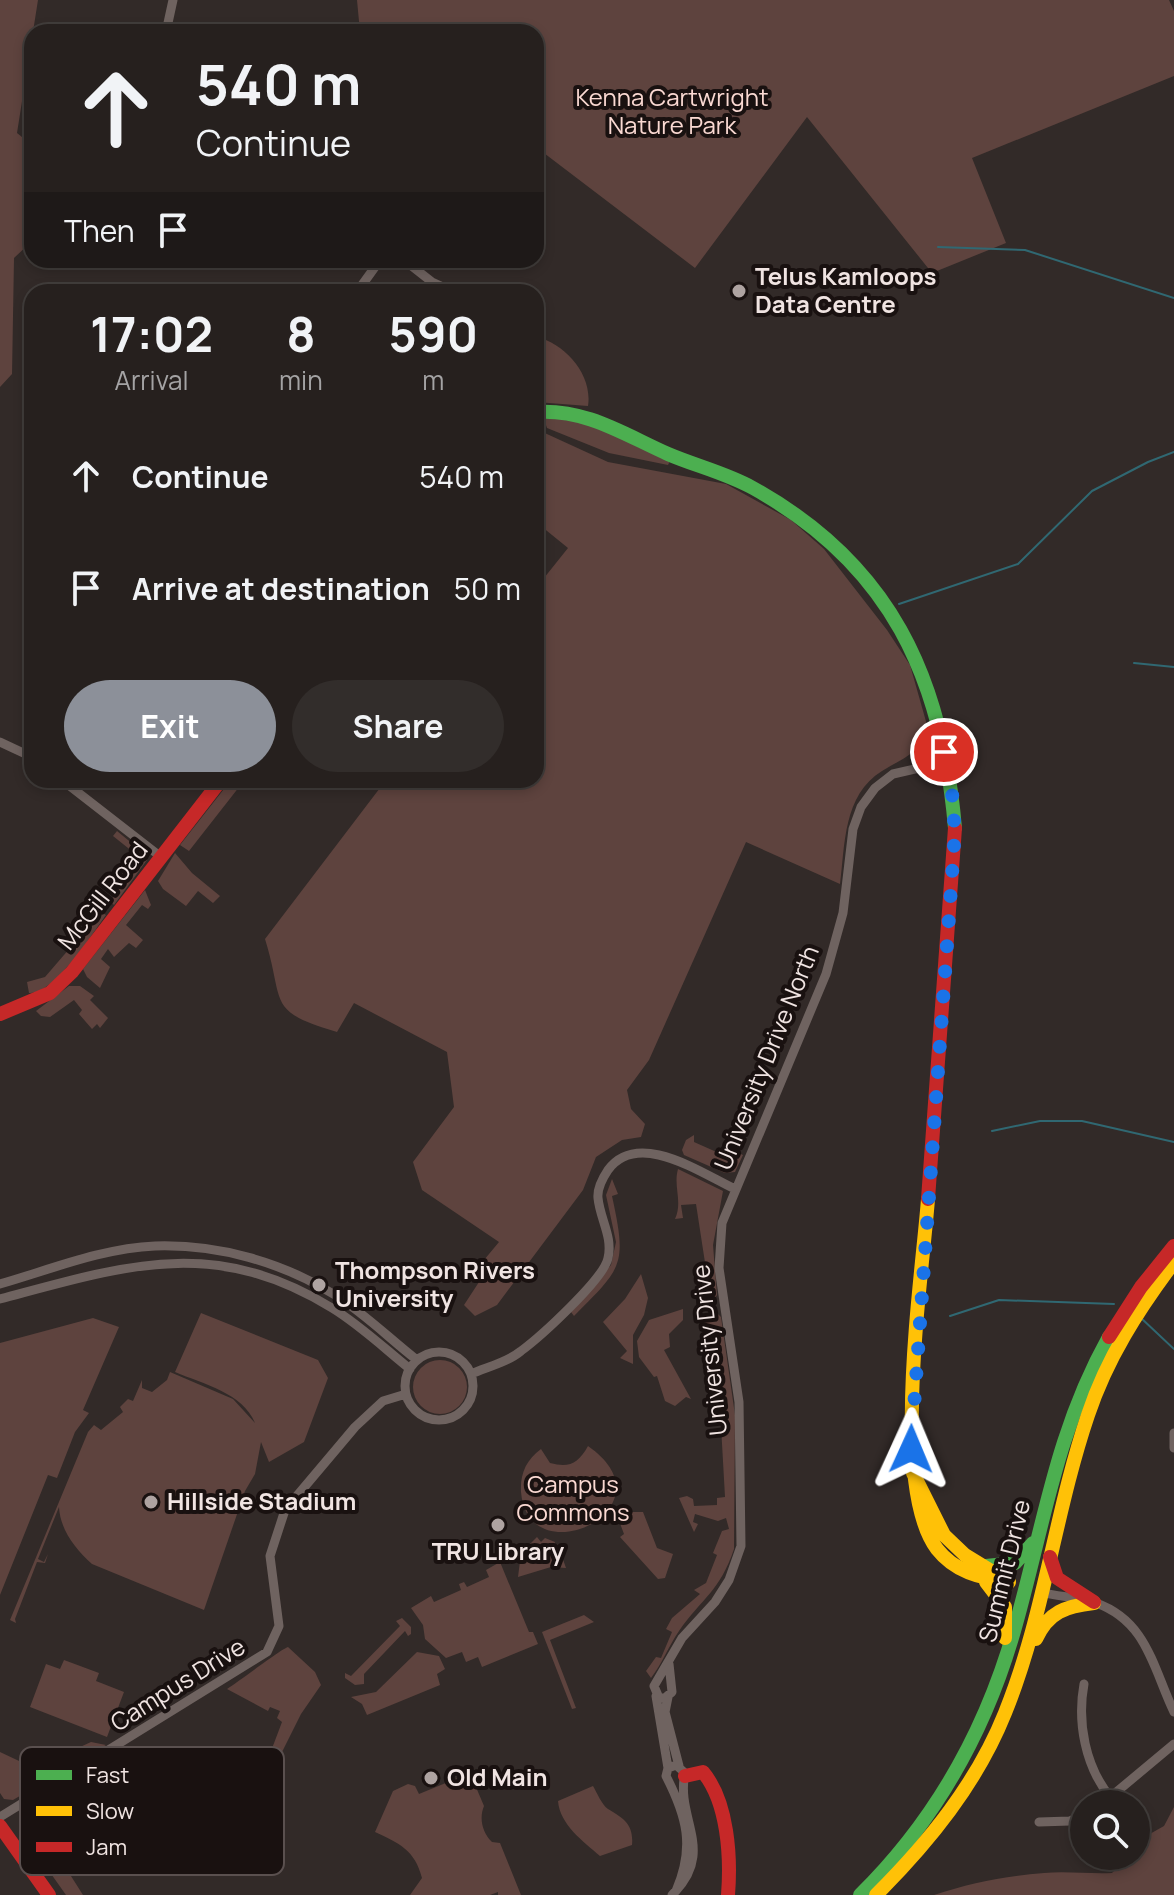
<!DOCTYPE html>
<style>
body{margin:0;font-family:Manrope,sans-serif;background:#322d2b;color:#f1f3f6;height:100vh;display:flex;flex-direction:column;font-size:30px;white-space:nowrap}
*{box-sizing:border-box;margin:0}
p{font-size:26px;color:#a4a3a4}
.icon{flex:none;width:44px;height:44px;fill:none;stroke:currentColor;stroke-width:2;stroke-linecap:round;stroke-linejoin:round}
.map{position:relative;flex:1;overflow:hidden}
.side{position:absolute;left:24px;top:284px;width:520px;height:504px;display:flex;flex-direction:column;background:#26201e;border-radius:24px;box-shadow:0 4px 12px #0003,0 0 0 2px #423e3c}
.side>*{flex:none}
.banner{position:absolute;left:24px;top:24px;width:520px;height:244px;border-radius:24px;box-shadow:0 4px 12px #0003,0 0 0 2px #423e3c;background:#26201e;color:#f1f3f6;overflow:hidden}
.buttons{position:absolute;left:1070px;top:1790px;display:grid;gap:16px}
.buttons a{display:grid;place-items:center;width:80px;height:80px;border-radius:50%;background:#26201e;box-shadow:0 4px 12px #0003,0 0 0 2px #423e3c;font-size:40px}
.pin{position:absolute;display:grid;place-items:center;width:68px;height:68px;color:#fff;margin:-34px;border:4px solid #fff;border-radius:50%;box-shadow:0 2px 8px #0007}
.me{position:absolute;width:88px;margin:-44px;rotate:1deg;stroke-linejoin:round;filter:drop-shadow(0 0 6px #0008)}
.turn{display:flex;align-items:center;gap:28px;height:168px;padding:0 40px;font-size:36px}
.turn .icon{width:104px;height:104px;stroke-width:2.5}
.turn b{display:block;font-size:56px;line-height:68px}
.then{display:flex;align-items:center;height:76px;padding:0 40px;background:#0003;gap:16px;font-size:30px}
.eta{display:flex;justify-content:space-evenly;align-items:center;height:136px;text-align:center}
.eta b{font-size:48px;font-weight:700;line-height:56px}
.action{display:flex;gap:16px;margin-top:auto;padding:16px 40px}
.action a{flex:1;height:92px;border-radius:48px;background:#8c9099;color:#fff;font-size:32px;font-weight:700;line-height:92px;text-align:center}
.action a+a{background:#322d2b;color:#f1f3f6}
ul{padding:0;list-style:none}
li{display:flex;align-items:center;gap:24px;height:112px;padding:0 40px}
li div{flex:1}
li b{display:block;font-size:30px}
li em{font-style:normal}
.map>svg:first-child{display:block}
.green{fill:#5e433e}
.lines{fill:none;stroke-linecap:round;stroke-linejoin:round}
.stream{stroke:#306872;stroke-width:2}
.street{stroke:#6f6360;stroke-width:9}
.fast{stroke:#4caf50;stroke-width:14}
.slow{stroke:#ffc107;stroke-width:14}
.jam{stroke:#c62828;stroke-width:14}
.route{stroke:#1a73e8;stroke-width:14;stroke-dasharray:0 25.2}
.poi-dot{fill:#aea3a1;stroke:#191110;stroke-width:3}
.labels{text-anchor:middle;stroke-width:8;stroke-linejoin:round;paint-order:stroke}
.park-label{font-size:24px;fill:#fad9d2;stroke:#191110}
.poi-label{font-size:24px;font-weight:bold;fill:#f0e4e2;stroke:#191110;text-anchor:start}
.street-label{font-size:24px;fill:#f0e4e2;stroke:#191110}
.key{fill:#191110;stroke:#5a504f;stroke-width:2}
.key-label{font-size:22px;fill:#f0e4e2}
</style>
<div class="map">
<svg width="1174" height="1895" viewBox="0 0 1174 1895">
<rect width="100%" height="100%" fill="#322a28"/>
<path class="green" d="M 0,0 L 38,0 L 17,133 L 32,145 L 32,241 L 14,258 L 12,374 L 0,387 Z
M 357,0 L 1169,0 L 1174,11 L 1174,76 L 972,158 L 1006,243 L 932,273 L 807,117 L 695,268 L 536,147 L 536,32 L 360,32 Z
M 536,337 C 565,343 593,375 588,406 L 536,402 Z
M 569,418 L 594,424 L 670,461 L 668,465 L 609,453 L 547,428 L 544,419 Z
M 536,429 L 608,462 L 726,484 L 791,520 L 824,549 L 887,630 L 910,665 L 929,732 C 908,760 910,754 882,771 C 843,795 845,845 840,884 L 746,842 L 649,1060 L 627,1090 L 631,1109 L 645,1124 L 641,1137 L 622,1140 L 596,1157 L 583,1190 L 497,1305 L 475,1316 L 464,1305 L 479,1282 L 474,1272 L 499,1242 L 422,1190 L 413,1162 L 454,1107 L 447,1052 L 354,1003 L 337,1032 C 265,1011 285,1003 265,939 L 386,780 L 536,780 L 536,588 L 568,548 L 536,522 Z
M 231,780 L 243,782 L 189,851 L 180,845 Z
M 117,831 L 145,854 L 147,860 L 114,905 L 110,901 L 131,874 L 129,858 L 133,852 L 113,836 Z
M 175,853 L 192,873 L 220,896 L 213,903 L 198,891 L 186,906 L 163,889 L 158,881 Z
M 145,890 L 151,905 L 148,909 L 142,905 L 126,925 L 143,940 L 136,948 L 129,943 L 114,957 L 108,949 L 101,959 L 110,967 L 100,988 L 87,977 L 83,969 Z
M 101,912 L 106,915 C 92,934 54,995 29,993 L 27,982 L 45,977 Z
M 69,986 L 80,986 L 94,996 L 90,1000 L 108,1018 L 100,1028 L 97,1024 L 92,1029 L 79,1014 L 82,1010 L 74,1000 L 50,1017 L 41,1016 L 36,1011 Z
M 694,1135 L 694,1142 L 730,1158 L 734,1151 L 743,1155 L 735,1172 L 725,1173 L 684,1155 L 682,1150 L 686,1140 Z
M 678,1169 L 723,1191 L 713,1245 L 717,1295 L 712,1302 L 705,1302 L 703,1297 L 710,1295 L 696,1204 L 681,1205 L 683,1218 L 675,1219 C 683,1201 673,1187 678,1169 Z
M 612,1179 L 618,1194 L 612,1196 C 627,1265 623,1267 574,1316 L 571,1312 L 611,1265 L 616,1242 L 606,1195 Z
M 641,1274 L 648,1298 L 644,1315 L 633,1335 L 633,1364 L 620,1358 L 627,1351 L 603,1322 L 625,1299 Z
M 683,1309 L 683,1320 L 669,1334 L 670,1347 L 664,1350 L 691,1399 L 686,1397 L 675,1406 L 665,1401 L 657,1376 L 654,1377 L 639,1357 L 637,1341 L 649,1320 Z
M 716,1312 L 721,1317 L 735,1415 L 734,1549 C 720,1591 702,1598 679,1631 C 668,1647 662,1664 651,1678 L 646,1671 L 656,1657 L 661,1658 L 672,1632 L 666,1629 L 672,1618 L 700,1594 L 694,1590 L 706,1583 L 717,1555 L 713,1553 L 722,1531 L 729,1529 L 726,1518 L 718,1521 L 695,1514 L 693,1522 L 698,1524 L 694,1532 L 679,1498 L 687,1496 L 693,1499 L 694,1506 L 717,1505 L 717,1498 L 725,1497 L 720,1408 L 705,1379 L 714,1374 L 712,1358 L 717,1354 L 699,1319 Z
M 201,1313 L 318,1360 L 328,1378 L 304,1442 L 269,1462 L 261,1442 L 255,1474 L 245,1491 L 204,1610 L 92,1564 C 75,1549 60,1529 59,1507 L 38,1559 L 44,1562 L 48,1554 L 45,1563 L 37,1562 L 15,1619 L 16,1623 L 10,1620 L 88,1432 L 94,1425 L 101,1430 L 123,1412 L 120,1407 L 128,1399 L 133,1401 L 142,1380 L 142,1388 L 152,1392 L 167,1380 L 170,1372 L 233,1399 L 255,1423 C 243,1393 203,1384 175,1372 Z
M 93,1318 L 119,1327 L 83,1410 L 89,1413 L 75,1432 L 57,1478 L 48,1475 L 0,1595 L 0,1343 Z
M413 1387a27 27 0 1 1 54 0a27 27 0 1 1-54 0Z
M 588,1446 C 677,1508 528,1578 521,1492 C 520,1474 526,1460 541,1449 L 550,1463 C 569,1468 578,1464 588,1446 Z
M 626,1512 L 643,1512 L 657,1548 L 673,1554 L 665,1578 L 658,1579 L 620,1537 L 624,1534 L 618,1518 Z
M 537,1537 L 541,1542 L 545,1538 L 555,1542 L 554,1547 L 559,1548 L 566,1568 L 551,1567 L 518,1577 L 521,1553 Z
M 500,1562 L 529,1632 L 533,1632 L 538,1644 L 482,1667 L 478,1657 L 466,1662 L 462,1652 L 446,1658 L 425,1639 L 423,1625 L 411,1608 L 431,1596 L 434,1602 L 461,1590 L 459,1584 L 464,1582 L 467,1587 L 489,1577 L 486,1570 Z
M 584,1615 L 594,1622 L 550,1640 L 576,1708 L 572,1709 L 542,1632 Z
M 402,1618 L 411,1627 L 411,1634 L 408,1636 L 405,1631 L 364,1674 L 364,1684 L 355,1685 L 345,1678 L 345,1673 L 351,1676 L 400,1626 L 396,1621 Z
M 288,1647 L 315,1672 L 321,1685 L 301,1714 L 273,1770 L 265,1767 L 282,1722 L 277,1718 L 280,1711 L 270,1707 L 268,1711 L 227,1689 C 238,1682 283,1648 288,1647 Z
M 417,1652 L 439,1656 L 445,1669 L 437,1674 L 440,1685 L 367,1715 L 362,1704 L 351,1697 L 376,1692 Z
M 64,1660 L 99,1673 L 96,1681 L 124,1692 L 107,1737 L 30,1707 L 46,1664 L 60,1669 Z
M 91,1742 L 106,1745 L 13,1800 L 4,1799 L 0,1793 L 0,1752 L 34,1768 Z
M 100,1765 L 95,1776 L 88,1781 L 84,1776 L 26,1817 L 31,1824 L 24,1830 L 59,1869 L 64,1865 L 83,1895 L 66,1895 L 20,1830 L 19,1820 L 25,1811 Z
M 470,1773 L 484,1806 C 479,1818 482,1832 492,1842 L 500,1843 L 521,1895 L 498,1895 L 498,1892 L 490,1895 L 410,1895 L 422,1878 C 415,1850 399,1843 375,1832 L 393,1791 L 408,1784 L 415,1786 L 419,1794 Z
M 593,1786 C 597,1793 602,1805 608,1809 C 623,1818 634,1824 632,1845 L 600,1856 C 583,1841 560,1825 558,1801 Z
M 1174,1807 L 1174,1895 L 934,1895 C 970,1883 1006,1876 1044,1873 C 1066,1871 1089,1874 1112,1873 L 1129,1856 L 1136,1856 L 1139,1840 L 1164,1826 Z"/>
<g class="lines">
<path class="stream" d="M 938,247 L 1025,250 L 1174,298
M 899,604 L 1018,564 L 1092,491 L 1148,462 L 1174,452
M 1134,663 L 1174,667
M 992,1131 L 1040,1121 L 1082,1121 L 1174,1142
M 950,1316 L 999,1300 L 1114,1304
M 1141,1318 L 1174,1349"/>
<path class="street" d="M 166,32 L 173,0
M 404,260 L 432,282 L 454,292
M 362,285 L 380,260
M 0,742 L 32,757
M 62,780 L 161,857
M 0,1284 C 49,1270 103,1248 155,1246 C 218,1244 282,1262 335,1295 C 364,1313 390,1339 417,1360
M 0,1299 C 124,1266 213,1235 332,1308 C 360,1325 385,1349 410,1369
M405 1386a34 34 0 1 1 68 0a34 34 0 1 1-68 0Z
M 471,1374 C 487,1367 508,1362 521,1351 C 540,1337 604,1279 608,1258 C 613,1237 600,1219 598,1198 C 597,1188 602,1179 608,1170 C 638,1129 701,1173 735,1189
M 1174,1433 L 1174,1448
M 1040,1592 C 1059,1597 1079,1597 1096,1603 C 1147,1621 1153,1668 1174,1712
M 669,1664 L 672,1692 L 665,1698 L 659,1698 L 654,1686 L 682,1638 L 715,1602 L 729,1580 L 741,1546 L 739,1402 L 719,1268 L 722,1223 L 826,974 L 843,913 L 853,829 L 861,807 L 875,788 L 893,774 L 945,762
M 1084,1684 C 1077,1722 1085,1767 1111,1798
M 656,1696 L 668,1768
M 668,1697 L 665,1712 L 679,1766
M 1102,1804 L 1174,1744
M 0,1817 L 267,1652 L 279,1626 L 270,1556 L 285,1510 L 355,1427 L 383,1401 L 406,1394
M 1039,1822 L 1070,1821 L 1084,1815
M 672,1895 C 717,1851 675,1819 685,1773 L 676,1765 L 668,1768 L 666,1776 C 687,1817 695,1847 676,1891"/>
<path class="fast" d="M 536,412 C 587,409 623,434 668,454 C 696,466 726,473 753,488 C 890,564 942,677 955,828
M 986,1566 L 1015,1563 L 1033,1543
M 860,1895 C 935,1821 985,1732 1014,1631 C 1044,1526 1055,1434 1109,1337"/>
<path class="slow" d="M 928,1199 C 922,1279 890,1487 937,1549 C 955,1572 980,1578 1007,1581
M 913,1473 L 944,1535 L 965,1555 L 1009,1582
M 986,1582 L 1005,1607 L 1005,1638
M 1036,1639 C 1048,1612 1066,1606 1094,1603
M 876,1895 C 929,1842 977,1783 1005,1713 C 1044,1617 1055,1512 1088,1415 C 1107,1358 1138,1310 1174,1262"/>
<path class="jam" d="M 0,1014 L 50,993 L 72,972 L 221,780
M 928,1199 L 955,828
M 1109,1337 L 1141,1287 L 1174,1246
M 1050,1557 L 1057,1578 L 1094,1602
M 685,1776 L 703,1772 C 728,1802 731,1857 728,1895
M 0,1826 L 49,1895"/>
</g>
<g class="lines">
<path class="route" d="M 911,1449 L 954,847 L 954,805 L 944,752"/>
</g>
<g class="poi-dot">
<circle cx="739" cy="291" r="8"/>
<circle cx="319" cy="1285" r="8"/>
<circle cx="151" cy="1502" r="8"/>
<circle cx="498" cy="1525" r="8"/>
<circle cx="431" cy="1778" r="8"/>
</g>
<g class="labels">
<g class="park-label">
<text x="672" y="106">Kenna Cartwright<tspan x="672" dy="28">Nature Park</tspan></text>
<text x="573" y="1493">Campus<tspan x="573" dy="28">Commons</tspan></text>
</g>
<g class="poi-label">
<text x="755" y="285">Telus Kamloops<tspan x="755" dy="28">Data Centre</tspan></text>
<text x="335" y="1279">Thompson Rivers<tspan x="335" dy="28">University</tspan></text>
<text x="167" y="1510">Hillside Stadium</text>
<text x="498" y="1560" text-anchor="middle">TRU Library</text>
<text x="447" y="1786">Old Main</text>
</g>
<g class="street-label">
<text transform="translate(103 896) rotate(-52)" y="8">McGill Road</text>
<text transform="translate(767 1058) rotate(-68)" y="8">University Drive North</text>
<text transform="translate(710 1350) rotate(-96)" y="8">University Drive</text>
<text transform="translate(1005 1571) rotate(-76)" y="8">Summit Drive</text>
<text transform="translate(178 1685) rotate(-32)" y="8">Campus Drive</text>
</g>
</g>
<rect x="20" y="1747" width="264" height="128" rx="12" class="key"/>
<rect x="36" y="1770" width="36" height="10" fill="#4caf50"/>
<rect x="36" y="1806" width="36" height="10" fill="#ffc107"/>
<rect x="36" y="1842" width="36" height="10" fill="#c62828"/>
<g class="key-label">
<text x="86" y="1783">Fast</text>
<text x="86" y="1819">Slow</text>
<text x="86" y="1855">Jam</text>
</g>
</svg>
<div class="buttons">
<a><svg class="icon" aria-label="search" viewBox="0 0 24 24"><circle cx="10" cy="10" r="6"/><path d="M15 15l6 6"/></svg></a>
</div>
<div class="pin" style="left:944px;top:752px;background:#d93025"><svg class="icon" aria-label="arrive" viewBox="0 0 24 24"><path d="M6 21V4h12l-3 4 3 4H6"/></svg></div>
<svg class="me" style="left:911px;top:1449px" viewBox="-20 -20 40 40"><path d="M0-17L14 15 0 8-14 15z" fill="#1a73e8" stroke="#fff" stroke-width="4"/></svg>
<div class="banner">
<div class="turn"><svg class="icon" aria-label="ahead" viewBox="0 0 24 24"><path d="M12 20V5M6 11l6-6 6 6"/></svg><div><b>540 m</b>Continue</div></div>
<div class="then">Then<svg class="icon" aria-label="arrive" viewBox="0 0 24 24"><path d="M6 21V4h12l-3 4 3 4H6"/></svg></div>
</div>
<section class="side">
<div class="eta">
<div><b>17:02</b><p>Arrival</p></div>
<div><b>8</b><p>min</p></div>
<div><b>590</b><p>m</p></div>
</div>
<ul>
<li><svg class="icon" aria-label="ahead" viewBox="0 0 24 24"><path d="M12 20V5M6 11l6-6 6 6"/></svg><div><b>Continue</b></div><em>540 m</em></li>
<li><svg class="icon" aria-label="arrive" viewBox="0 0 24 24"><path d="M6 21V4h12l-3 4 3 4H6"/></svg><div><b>Arrive at destination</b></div><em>50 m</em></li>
</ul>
<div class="action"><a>Exit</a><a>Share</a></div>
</section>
</div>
